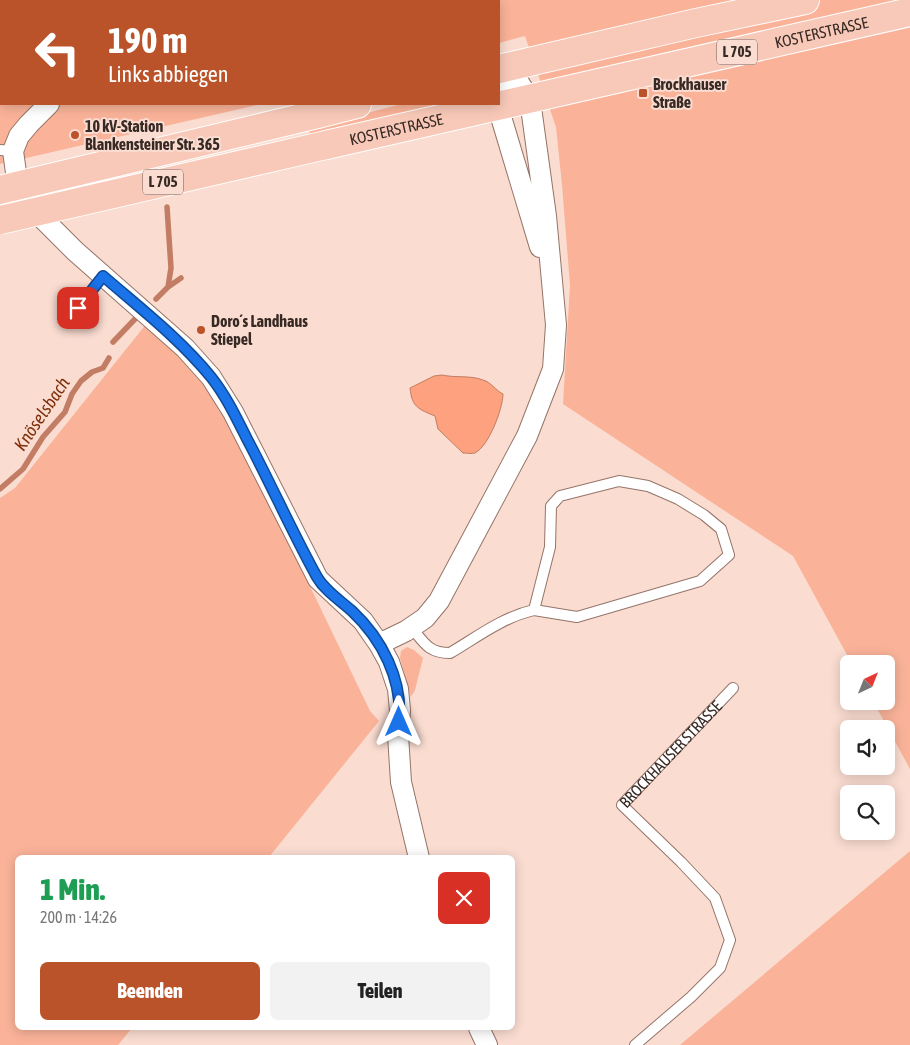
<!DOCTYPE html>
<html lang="de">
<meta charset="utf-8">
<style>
body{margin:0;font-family:"Asap Condensed",sans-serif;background:#f2f2f2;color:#222;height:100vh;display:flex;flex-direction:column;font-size:19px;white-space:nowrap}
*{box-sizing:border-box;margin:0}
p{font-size:16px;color:#767676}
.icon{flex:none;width:28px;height:28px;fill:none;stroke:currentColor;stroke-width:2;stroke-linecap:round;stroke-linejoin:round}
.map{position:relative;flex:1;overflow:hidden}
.side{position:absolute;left:15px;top:855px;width:500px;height:175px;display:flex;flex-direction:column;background:#fff;border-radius:8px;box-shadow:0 2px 12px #0003}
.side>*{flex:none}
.guide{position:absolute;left:0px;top:0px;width:500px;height:105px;box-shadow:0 2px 12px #0003;background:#ba532a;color:#fff;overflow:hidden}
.needle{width:32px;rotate:43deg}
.fabs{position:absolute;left:840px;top:655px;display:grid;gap:10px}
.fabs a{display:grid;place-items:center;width:55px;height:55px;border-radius:8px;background:#fff;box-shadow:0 2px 12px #0003;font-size:25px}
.pin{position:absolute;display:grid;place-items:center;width:42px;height:42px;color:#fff;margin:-21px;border-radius:10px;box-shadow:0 2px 8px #0006}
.me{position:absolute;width:55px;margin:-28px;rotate:0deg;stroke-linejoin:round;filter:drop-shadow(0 0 4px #0008)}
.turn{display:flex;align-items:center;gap:18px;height:105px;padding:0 25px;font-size:22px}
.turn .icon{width:65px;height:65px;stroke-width:2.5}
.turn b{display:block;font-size:35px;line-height:42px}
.round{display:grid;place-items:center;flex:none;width:52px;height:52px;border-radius:8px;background:#f2f2f2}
.overview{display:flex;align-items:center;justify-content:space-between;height:85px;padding:0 25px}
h1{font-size:30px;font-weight:800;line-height:38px;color:#1e9e55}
.button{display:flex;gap:10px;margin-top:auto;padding:10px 25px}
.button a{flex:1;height:58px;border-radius:8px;background:#ba532a;color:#fff;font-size:20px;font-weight:800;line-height:58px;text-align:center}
.button a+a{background:#f2f2f2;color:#222}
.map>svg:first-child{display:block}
.green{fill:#fab399}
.water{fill:#fda17f;stroke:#c27d64}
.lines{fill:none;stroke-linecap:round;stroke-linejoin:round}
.stream{stroke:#c27d64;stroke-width:5.5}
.service-casing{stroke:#957468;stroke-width:12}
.minor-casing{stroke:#957468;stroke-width:22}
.primary-casing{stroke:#fff;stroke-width:30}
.service{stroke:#fff;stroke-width:10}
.minor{stroke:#fff;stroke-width:20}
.primary{stroke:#f8c9b8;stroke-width:28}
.primary-bridge-casing{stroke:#fff;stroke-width:30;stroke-linecap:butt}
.primary-bridge{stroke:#f8c9b8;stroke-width:28}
.route-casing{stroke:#114b97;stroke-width:12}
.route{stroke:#1a73e8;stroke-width:9}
.poi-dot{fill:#ba532a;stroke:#fadcd1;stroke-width:2}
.labels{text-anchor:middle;stroke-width:4;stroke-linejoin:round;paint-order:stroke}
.shield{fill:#fadcd1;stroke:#725f58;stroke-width:1}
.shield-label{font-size:15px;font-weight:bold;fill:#372924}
.street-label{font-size:16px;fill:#372924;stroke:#fadcd1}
.poi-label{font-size:16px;font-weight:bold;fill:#372924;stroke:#fadcd1;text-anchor:start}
.water-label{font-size:18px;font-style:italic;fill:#7f2f0b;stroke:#fadcd1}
</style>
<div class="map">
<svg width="910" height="1045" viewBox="0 0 910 1045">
<rect width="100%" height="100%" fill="#fadcd1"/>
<path class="green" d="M 351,0 L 910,0 L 910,769 L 873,701 L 886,701 L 886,664 L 852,664 L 793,556 L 563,404 L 570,285 L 562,185 L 556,127 L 525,36 L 499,43 L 499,1 L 347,1 Z
M 0,59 L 1,59 L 1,104 L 261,104 L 0,164 Z
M 402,104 L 458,104 L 311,137 L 308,128 Z
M 147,323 L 219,397 L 370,711 L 379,721 L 269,857 L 18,858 L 18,1028 L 132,1028 L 118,1045 L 0,1045 L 0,498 L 15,488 Z
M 407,647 L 414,650 L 423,658 L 415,690 L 411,697 L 400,658 L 401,651 Z
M 910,851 L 910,1045 L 680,1045 Z"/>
<path class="water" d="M 442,375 C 455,378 470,375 483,380 C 491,382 495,390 503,394 C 503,408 489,446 475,453 C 472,454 466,453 463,453 L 438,429 L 435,416 C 418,409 412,407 410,388 L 434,376 Z"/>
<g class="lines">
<path class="stream" d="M 168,287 L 181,278
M 156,299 L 168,287 L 171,268 L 167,207
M 113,342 L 135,319
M 0,489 L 23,469 L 43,437 L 65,412 L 72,394 L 81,381 L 92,372 L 103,368 L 109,358"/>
<g class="service-casing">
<g id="service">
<path d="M 0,150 L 13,151"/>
<path d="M 78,308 L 103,276"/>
<path d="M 412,628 C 424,643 429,653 450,653 C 477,637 503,617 534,610 L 550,547 L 551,506 L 560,496 L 619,481 L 648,486 L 678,499 L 704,515 L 721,529 L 729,555 L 700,581 L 577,617 L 534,610"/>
<path id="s1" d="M 635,1045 L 691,997 L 720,968 L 730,940 L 715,898 L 681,862 L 622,805 L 733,688"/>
</g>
</g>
<g class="minor-casing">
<path id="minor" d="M 175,1 L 176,0
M 509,67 L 498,107 L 540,247
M 49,104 L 29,124 L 19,136 L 13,151 L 17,180 L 31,207 L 75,251 L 185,348 L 211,377 L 233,412 L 318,579 L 363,621 L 379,644 L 389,662 L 398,689 L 400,710 L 398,735 L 401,782 L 419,858
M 379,644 L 406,631 L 425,618 L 439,601 L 527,436 L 553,369 L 556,325 L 546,216 L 530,100 L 509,67
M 479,1028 L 487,1045"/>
</g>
<g class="primary-casing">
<g id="primary">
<path d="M 499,69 L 696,23 L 805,0"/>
<path d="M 318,114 L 357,104"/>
<path id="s2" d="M 326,145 L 910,12"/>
</g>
</g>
<use href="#service" class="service"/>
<use href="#minor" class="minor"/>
<use href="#primary" class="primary"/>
<g class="primary-bridge-casing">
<path id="primary-bridge" d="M 0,190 L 318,114
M 0,220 L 326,145"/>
</g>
<use href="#primary-bridge" class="primary-bridge"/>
</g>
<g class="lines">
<g class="route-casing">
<path id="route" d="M 78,308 L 103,276 C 140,308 180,339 211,377 C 226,396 236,417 247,439 C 271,484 292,532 317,577 C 325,591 341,601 352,611 C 382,639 403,680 399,722"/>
</g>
<use href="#route" class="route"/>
</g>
<g class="poi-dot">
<rect x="638" y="88" width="10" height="10" rx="2.5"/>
<circle cx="75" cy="135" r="5"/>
<circle cx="201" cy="330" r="5"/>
</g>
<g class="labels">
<g class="shield">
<rect x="717" y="39.5" width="40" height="25" rx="4"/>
<rect x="143" y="169.5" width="40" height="25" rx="4"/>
</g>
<g class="shield-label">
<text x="737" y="57">L 705</text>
<text x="163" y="187">L 705</text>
</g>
<g class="street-label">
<text dy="6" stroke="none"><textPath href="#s2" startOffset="508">KOSTERSTRASSE</textPath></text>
<text dy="6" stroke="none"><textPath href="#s2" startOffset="72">KOSTERSTRASSE</textPath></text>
<text dy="6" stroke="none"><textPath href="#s1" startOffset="391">BROCKHAUSER STRASSE</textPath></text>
</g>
<g class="poi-label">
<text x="653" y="90">Brockhauser<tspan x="653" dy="18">Straße</tspan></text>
<text x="85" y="132">10 kV-Station<tspan x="85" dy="18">Blankensteiner Str. 365</tspan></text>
<text x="211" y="327">Doro´s Landhaus<tspan x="211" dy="18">Stiepel</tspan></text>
</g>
<g class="water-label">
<text transform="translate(42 414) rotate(-56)" y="6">Knöselsbach</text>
</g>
</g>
</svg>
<div class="fabs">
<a><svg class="needle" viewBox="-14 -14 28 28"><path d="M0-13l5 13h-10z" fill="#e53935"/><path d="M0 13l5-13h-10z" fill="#767676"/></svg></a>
<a><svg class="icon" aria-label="sound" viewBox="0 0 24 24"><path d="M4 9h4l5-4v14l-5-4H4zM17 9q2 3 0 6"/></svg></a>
<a><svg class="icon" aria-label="search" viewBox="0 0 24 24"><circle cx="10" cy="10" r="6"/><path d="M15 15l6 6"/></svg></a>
</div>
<div class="pin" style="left:78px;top:308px;background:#d93025"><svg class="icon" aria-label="arrive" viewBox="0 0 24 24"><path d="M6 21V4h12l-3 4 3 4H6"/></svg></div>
<svg class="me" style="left:399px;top:722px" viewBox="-20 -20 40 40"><path d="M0-17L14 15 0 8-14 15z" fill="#1a73e8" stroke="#fff" stroke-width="4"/></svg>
<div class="guide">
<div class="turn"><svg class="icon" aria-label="left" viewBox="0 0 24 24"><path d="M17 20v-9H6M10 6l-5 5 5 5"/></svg><div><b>190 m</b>Links abbiegen</div></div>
</div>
<section class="side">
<div class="overview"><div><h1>1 Min.</h1><p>200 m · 14:26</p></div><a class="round" style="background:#d93025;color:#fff"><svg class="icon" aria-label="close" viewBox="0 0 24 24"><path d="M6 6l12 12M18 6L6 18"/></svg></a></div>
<div class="button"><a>Beenden</a><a>Teilen</a></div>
</section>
</div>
